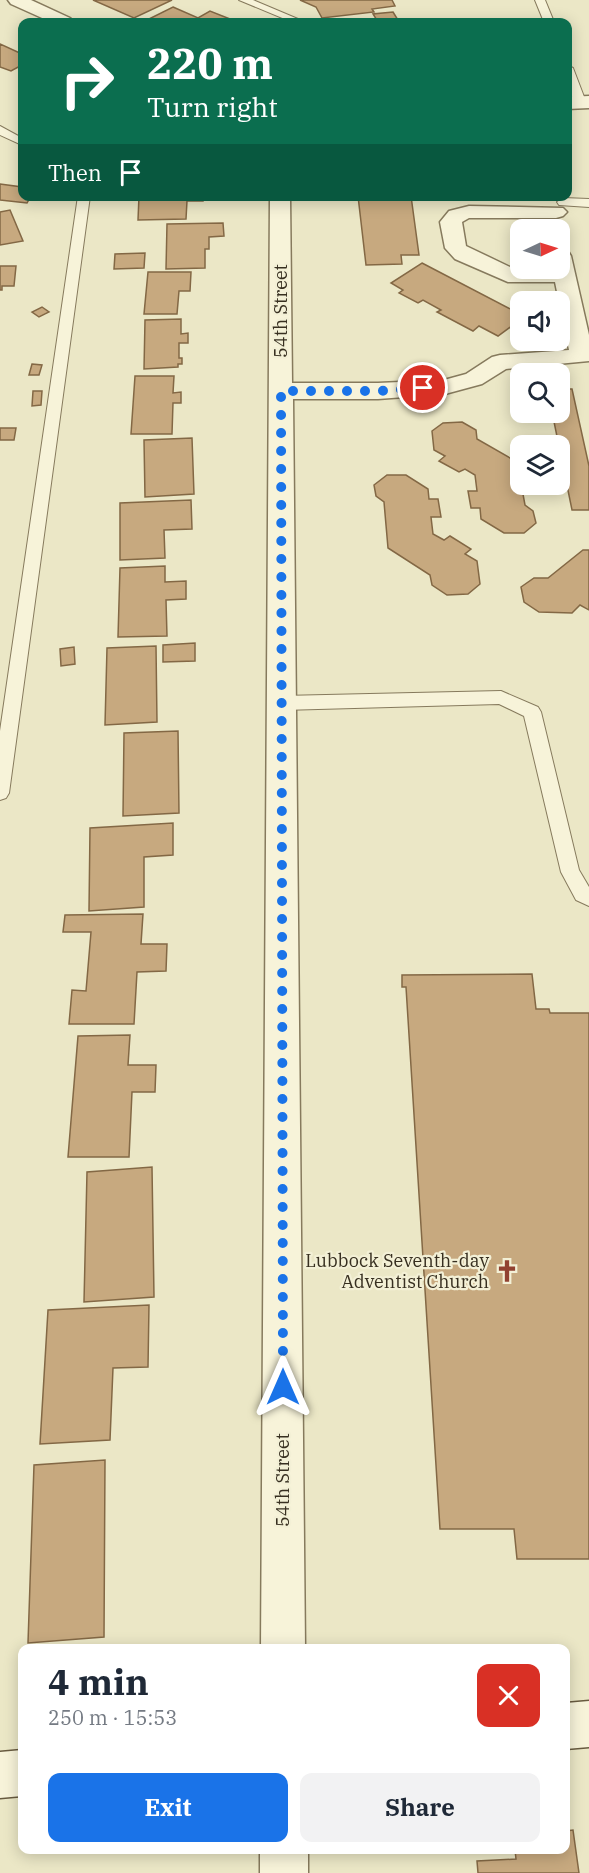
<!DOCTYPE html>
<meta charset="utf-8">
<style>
body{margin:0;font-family:"IBM Plex Serif",serif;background:#f2f2f3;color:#1f2937;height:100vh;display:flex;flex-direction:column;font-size:22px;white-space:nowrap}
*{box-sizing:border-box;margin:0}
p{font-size:20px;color:#747a83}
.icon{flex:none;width:33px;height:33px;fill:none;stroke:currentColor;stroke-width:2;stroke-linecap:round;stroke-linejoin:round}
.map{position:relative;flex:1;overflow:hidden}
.panel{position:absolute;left:18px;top:1644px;width:552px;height:210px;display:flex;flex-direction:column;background:#fff;border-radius:12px;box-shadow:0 3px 15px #0003}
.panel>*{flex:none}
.top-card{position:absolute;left:18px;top:18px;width:554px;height:183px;border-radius:12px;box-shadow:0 3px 15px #0003;background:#0b6e4f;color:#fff;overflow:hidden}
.needle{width:39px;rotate:86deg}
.tools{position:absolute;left:510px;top:219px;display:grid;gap:12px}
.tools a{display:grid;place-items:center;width:60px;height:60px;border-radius:12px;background:#fff;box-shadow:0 3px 15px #0003;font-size:30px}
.pin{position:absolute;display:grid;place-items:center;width:51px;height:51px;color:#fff;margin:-26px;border:3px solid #fff;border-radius:50%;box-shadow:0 2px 6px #0007}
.me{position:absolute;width:66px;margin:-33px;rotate:0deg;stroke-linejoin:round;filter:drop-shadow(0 0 4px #0008)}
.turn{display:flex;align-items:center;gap:21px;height:126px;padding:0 30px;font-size:27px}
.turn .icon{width:78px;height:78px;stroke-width:2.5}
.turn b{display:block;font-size:42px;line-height:51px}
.then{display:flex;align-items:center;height:57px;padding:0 30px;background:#0003;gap:12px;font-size:22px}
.round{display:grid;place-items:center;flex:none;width:63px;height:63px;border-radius:12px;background:#f2f2f3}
.head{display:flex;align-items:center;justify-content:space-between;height:102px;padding:0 30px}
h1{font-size:36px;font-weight:700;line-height:45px}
.button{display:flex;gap:12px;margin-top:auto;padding:12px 30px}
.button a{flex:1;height:69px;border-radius:12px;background:#1a73e8;color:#fff;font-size:24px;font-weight:700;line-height:69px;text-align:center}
.button a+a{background:#f2f2f3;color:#1f2937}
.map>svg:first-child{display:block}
.building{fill:#c7a97f;stroke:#836845;stroke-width:1.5}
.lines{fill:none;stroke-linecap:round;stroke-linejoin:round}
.lane-casing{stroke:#867a5d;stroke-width:2}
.street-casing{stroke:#867a5d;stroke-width:3}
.secondary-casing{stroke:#685b40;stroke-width:3}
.lane{fill:#f7f3d9;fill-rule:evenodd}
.street{fill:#f7f3d9;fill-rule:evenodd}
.secondary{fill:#f7f3d9;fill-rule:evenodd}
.route{stroke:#1a73e8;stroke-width:10;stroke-dasharray:0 18}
.labels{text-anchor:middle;stroke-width:4.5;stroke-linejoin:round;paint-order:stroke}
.street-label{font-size:18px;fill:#372f20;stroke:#f3f0d6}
.poi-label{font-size:18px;fill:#372f20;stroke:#f3f0d6;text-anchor:end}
</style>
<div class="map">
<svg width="589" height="1873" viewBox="0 0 589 1873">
<rect width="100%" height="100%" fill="#ebe7c6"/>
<path class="building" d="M 93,0 L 172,0 L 134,18 Z
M 300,0 L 392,0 L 395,6 L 372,9 L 374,12 L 322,18 L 316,7 Z
M 173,7 L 198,18 L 210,11 L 235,21 L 152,22 L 147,20 Z
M 393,12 L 398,20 L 378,22 L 373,14 Z
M 0,44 L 22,54 L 22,65 L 11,71 L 0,67 Z
M 0,184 L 22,187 L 22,196 L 31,196 L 27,203 L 0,200 Z
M 139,196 L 203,196 L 203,201 L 187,201 L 186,219 L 138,220 Z
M 358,196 L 411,196 L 419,255 L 401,255 L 402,264 L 366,265 Z
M 10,210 L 23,241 L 0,245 L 0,212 Z
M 223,223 L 224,236 L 209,237 L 209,249 L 205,249 L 205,268 L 166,269 L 167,224 Z
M 145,253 L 144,268 L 114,269 L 115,254 Z
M 422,263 L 520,314 L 520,320 L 498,336 L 479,326 L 473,331 L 437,312 L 441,310 L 423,300 L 418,303 L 399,293 L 403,290 L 391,283 Z
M 0,266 L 16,266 L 14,286 L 2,286 L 2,290 L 0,290 Z
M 148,272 L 191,272 L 190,291 L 179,291 L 177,314 L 144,314 Z
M 42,307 L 49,312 L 39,317 L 32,312 Z
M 181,319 L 181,334 L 188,333 L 188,343 L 179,343 L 179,358 L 182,358 L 182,364 L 178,364 L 178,367 L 144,369 L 145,320 Z
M 32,364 L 42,365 L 39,375 L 29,375 Z
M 135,376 L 174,376 L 173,393 L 181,392 L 181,403 L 173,403 L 172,434 L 131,434 Z
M 560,389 L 572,389 L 589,466 L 589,510 L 572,510 L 552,412 L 560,412 Z
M 33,391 L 42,391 L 41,405 L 32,406 Z
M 462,422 L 476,430 L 477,439 L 517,462 L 525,505 L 533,511 L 536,523 L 524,533 L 504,533 L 481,519 L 480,508 L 471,508 L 468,491 L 477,491 L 475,475 L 465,469 L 459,472 L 439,461 L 445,456 L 434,450 L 432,431 L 443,423 Z
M 0,428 L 16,428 L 14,440 L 0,440 Z
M 192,438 L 194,494 L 145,497 L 144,440 Z
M 387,475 L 406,475 L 428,489 L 429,499 L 438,499 L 441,517 L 431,517 L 433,534 L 444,540 L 450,536 L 471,549 L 465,554 L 477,561 L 480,584 L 468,594 L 447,595 L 432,585 L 430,575 L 388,548 L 384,502 L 376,496 L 374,485 Z
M 191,500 L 192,529 L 164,530 L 165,558 L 120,560 L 120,503 Z
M 583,550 L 589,550 L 589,610 L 580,605 L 572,613 L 539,612 L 524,602 L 521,587 L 534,578 L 548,578 Z
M 165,566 L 165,582 L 186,581 L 186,599 L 166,600 L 167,636 L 118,637 L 120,568 Z
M 195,643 L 195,661 L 163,662 L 163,645 Z
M 156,646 L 157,722 L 105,725 L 107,648 Z
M 74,647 L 75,664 L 61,666 L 60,649 Z
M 178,731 L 179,813 L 123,816 L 124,733 Z
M 173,823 L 173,855 L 144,857 L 144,907 L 89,911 L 90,828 Z
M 143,914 L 141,944 L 167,944 L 166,971 L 137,972 L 134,1024 L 69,1024 L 72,990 L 86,991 L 91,932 L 63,932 L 65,915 Z
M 532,974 L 536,1009 L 549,1009 L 550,1013 L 589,1013 L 589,1559 L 517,1559 L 514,1529 L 440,1529 L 406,987 L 402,987 L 402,975 Z
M 130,1035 L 128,1065 L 156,1065 L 155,1092 L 132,1092 L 129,1157 L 68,1157 L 78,1036 Z
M 152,1167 L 154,1297 L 84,1302 L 87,1172 Z
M 149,1305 L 148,1367 L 113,1368 L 110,1440 L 40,1444 L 48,1310 Z
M 105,1460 L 104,1637 L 28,1643 L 34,1465 Z
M 573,1830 L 579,1873 L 478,1873 L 477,1861 L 516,1859 L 515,1850 L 566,1850 L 566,1831 Z"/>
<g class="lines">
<g class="lane-casing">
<path id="lane" d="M 239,0 L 253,0 L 305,22 L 292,22 Z
M 535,0 L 545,0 L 554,22 L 544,22 Z
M 567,65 L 573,68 L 586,102 L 584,104 L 576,104 L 574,102 L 567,83 Z
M 0,126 L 22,138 L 22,145 L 0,135 Z
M 78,196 L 90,196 L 9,793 L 6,798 L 0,800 L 0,731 Z
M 563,198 L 589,199 L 589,207 L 559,205 L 557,202 Z
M 501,691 L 538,707 L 541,712 L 579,870 L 589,887 L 589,906 L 576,900 L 561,872 L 524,716 L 499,704 L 282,710 L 276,708 L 273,703 L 276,698 L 282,696 Z"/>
</g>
<g class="street-casing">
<path id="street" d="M 8,0 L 31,0 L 70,18 L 73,22 L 51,22 L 11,4 Z
M 589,96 L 589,108 L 567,109 L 567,97 Z
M 270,196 L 290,196 L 292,383 L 378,383 L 444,380 L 466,374 L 492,357 L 500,355 L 569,350 L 555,282 L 508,282 L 455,259 L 445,248 L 440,222 L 449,211 L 469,206 L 563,208 L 567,212 L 563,216 L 556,218 L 469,218 L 462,222 L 466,246 L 512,268 L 560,268 L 560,250 L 568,251 L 571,256 L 589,335 L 589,361 L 506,369 L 482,384 L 445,394 L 378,399 L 293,399 L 305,1648 L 261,1648 Z
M 260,1850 L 308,1850 L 308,1873 L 260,1873 Z"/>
</g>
<g class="secondary-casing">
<path id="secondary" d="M 589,1701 L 589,1747 L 566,1749 L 566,1703 Z
M 22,1750 L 22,1796 L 0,1798 L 0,1752 Z"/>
</g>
<use href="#lane" class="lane"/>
<use href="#street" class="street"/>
<use href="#secondary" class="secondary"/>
</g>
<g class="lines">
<path class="route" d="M 283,1387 L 281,391 L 378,391 L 423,388"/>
</g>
<defs>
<g id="church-bare" transform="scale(1.8)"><path d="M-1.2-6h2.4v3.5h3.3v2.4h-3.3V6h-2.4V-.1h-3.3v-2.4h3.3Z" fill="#914131" stroke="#f3f0d6" stroke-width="2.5" paint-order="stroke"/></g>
</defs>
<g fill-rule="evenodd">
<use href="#church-bare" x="507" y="1271"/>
</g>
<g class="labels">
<g class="street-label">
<text transform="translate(281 311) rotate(-90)" y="6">54th Street</text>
<text transform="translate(283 1480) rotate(-90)" y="6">54th Street</text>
</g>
<g class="poi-label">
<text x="489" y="1267">Lubbock Seventh-day<tspan x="489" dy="21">Adventist Church</tspan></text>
</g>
</g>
</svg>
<div class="tools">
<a><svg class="needle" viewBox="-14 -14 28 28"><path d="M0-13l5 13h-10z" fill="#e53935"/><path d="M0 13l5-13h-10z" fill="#747a83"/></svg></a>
<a><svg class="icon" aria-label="sound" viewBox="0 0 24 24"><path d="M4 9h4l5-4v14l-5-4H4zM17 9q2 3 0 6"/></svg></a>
<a><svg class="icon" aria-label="search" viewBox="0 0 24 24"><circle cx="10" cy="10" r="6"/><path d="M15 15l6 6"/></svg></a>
<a><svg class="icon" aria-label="layers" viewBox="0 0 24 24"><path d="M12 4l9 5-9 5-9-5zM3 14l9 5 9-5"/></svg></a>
</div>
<div class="pin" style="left:423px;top:388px;background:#d93025"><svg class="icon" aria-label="arrive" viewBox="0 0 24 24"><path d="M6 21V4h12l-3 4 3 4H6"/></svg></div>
<svg class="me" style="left:283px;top:1387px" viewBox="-20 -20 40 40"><path d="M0-17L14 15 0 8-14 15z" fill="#1a73e8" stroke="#fff" stroke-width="4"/></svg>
<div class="top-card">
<div class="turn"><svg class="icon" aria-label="right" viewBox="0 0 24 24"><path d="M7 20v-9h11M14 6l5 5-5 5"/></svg><div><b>220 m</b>Turn right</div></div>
<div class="then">Then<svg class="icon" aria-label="arrive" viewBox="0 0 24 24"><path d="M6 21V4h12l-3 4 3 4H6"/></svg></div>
</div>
<section class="panel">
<div class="head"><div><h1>4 min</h1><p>250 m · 15:53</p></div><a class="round" style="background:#d93025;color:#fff"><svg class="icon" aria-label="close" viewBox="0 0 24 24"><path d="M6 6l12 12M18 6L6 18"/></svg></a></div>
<div class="button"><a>Exit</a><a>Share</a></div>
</section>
</div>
